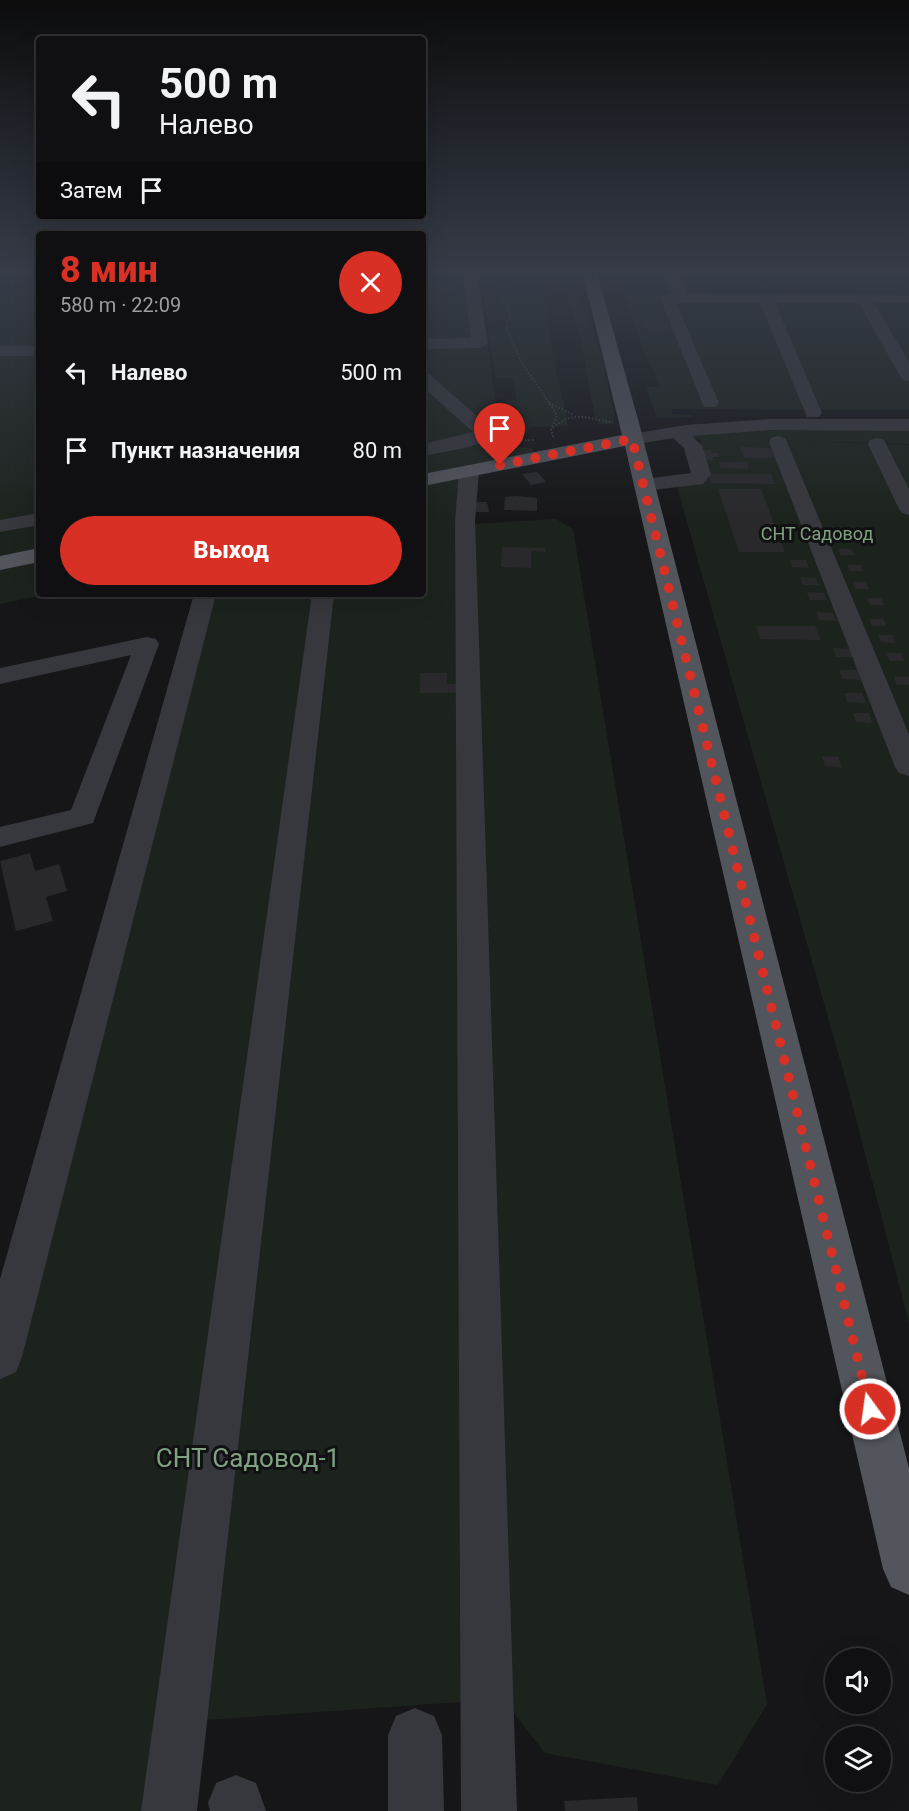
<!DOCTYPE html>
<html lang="ru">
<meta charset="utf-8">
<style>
body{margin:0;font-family:Roboto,sans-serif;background:#19191b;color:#f1f3f6;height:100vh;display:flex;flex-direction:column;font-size:22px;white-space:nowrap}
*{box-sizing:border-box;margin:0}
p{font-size:20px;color:#9c9d9f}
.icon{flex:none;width:33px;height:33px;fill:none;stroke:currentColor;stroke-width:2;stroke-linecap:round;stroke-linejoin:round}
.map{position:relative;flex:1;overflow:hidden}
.details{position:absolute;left:36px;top:231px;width:390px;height:366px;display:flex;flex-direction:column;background:#101012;border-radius:6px;box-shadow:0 6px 24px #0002,0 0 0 2px #303032}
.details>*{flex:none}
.hud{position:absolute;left:36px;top:36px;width:390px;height:183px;border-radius:6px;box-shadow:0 6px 24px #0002,0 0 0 2px #303032;background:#101012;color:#f1f3f6;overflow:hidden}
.buttons{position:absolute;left:825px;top:1648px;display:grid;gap:12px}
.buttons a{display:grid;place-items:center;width:66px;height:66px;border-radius:50%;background:#101012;box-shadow:0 6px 24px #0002,0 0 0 2px #303032;font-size:30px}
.pin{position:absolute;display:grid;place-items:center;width:51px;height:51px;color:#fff;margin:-62px -26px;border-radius:50% 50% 50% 0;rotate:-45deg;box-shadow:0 0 6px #0007}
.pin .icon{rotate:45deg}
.me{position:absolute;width:66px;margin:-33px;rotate:346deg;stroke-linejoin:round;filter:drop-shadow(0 0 4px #0008)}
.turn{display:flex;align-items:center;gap:21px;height:126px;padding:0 24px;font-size:27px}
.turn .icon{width:78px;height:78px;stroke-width:2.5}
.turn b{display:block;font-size:42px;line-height:51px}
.then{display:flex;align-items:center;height:57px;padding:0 24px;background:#0003;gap:12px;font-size:22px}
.round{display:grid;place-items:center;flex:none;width:63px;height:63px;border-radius:32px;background:#19191b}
.headline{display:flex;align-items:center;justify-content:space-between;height:102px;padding:0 24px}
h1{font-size:36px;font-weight:800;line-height:45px;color:#d93025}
.button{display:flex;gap:12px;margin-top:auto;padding:12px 24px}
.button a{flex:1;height:69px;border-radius:36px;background:#d93025;color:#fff;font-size:24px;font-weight:800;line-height:69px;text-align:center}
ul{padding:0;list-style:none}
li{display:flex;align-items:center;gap:18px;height:78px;padding:0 24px}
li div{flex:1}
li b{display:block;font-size:22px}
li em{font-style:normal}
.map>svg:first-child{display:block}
.green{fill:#1c231d}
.building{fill:#29292c}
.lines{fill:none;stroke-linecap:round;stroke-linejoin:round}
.path{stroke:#3d3f44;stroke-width:2;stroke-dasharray:1.5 2;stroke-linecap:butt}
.minor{fill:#37383d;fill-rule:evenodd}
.major{fill:#53555c;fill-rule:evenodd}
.route{stroke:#d93025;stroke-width:10;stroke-dasharray:0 18}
.labels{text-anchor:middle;stroke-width:6;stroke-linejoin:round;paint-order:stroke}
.far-park-label{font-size:18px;fill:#7fa381;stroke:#111113}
.near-park-label{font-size:26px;fill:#7fa381;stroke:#111113}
</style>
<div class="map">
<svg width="909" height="1811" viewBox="0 0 909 1811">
<rect width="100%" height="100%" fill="#161618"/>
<path class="green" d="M 0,270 L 39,270 L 39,549 L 0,556 Z
M 423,270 L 476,270 L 500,429 L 480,442 C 492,449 517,446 532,448 L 534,454 L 423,475 Z
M 480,270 L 513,273 L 543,270 L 551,345 L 568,426 L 531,427 L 525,435 L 516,435 L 506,430 L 499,402 L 517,399 L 512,378 L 496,378 L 488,330 L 515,325 L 501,319 L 486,317 Z
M 554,270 L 574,270 L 581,279 L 579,300 L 600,350 L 614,413 L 614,424 L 598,424 L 595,419 L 581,339 L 561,278 L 562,275 L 555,273 Z
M 616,270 L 909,270 L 909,410 L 672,409 L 673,414 L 692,415 L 693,417 L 657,418 L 646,387 L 660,387 L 644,351 Z
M 735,429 L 909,429 L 909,444 L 757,439 L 909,445 L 909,1323 L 847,1084 L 677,487 L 691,483 L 692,452 L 702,440 L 692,439 L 689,435 Z
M 459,477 L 472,524 L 556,519 L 573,529 L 767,1704 L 718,1785 L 545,1753 L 503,1699 L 191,1721 L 180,1811 L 0,1811 L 0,1300 L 194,594 L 423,594 L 423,484 Z
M 39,561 L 39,594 L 49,594 L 0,604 L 0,569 Z"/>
<path class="building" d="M 438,285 L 454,285 L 454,290 L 438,290 Z
M 645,322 L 668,323 L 669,329 L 646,329 Z
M 740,447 L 771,448 L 775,458 L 744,458 Z
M 701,450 L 711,450 L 712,453 L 718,453 L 719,457 L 713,457 L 714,460 L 704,460 Z
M 719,462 L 747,462 L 749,469 L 721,468 Z
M 537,472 L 546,482 L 531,485 L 522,474 Z
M 708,474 L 771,474 L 775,484 L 711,483 Z
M 718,489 L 761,489 L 785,552 L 739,552 Z
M 516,496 L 537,498 L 537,511 L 504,510 L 505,497 Z
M 473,502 L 487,502 L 489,512 L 475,512 Z
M 502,547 L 545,548 L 545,552 L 531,551 L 531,568 L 501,567 Z
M 838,549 L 851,549 L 854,555 L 841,555 Z
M 790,560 L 806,560 L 809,568 L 792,567 Z
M 847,565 L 860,565 L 863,571 L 850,571 Z
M 800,577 L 816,578 L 819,585 L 803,585 Z
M 853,582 L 866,582 L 869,589 L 855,589 Z
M 807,592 L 824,593 L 827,600 L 810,600 Z
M 867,598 L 881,598 L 884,605 L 870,605 Z
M 816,612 L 833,613 L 837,621 L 819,620 Z
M 869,619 L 883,619 L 887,626 L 872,626 Z
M 756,626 L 815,626 L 821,640 L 761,639 Z
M 878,635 L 892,635 L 896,643 L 881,642 Z
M 833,648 L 850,649 L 854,657 L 836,657 Z
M 886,653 L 901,653 L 905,661 L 890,661 Z
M 839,670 L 857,670 L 861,680 L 843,679 Z
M 420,673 L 447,673 L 447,684 L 459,684 L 459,693 L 420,693 Z
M 894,677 L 909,677 L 909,685 L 897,685 Z
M 844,693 L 862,693 L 866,703 L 847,702 Z
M 853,713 L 869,713 L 872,723 L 856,722 Z
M 822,756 L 838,757 L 842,767 L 825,766 Z
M 30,853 L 35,871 L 59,864 L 67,891 L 46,897 L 53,921 L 16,931 L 0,861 Z
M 637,1797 L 638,1811 L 565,1811 L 564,1801 Z"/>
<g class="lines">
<path class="path" d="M 497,270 L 495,285 L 510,314 L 506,328 L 522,363 L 557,415 L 551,430 L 554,439
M 549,403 L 574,415
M 553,428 C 573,410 585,418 610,422
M 504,441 L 535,440"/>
<path class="minor" d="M 462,270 L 476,270 L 488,343 L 480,348 L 423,349 L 423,339 L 471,338 Z
M 664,270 L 678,270 L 687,294 L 909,295 L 909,303 L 874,303 L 909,362 L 909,381 L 903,380 L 900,376 L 859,303 L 775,303 L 822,413 L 819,417 L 807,417 L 760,303 L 676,303 L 719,403 L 716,407 L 704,407 L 660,298 L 662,295 L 672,294 Z
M 0,346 L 39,346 L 39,356 L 0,356 Z
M 423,373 L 429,374 L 485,423 L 499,423 L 501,427 C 486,449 449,450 423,456 L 423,444 L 473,432 L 423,387 Z
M 770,419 L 909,419 L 909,431 L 770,430 L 692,436 L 702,446 L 711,474 L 703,484 L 644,491 L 637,489 L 634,485 L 637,481 L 644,479 L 691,473 L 684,448 L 673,438 L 632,445 L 625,443 L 623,439 L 625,435 L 686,425 Z
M 778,436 L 785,438 L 787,442 L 909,734 L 909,776 L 899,773 L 895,767 L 769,442 L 771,438 Z
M 877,438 L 884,440 L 886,444 L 909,489 L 909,515 L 902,513 L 899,509 L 868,444 L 870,440 Z
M 469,465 L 476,467 L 479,471 L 475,521 L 517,1811 L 461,1811 L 455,521 L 459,471 L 462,467 Z
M 39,513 L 39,525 L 0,532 L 0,520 Z
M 194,594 L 216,594 L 22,1357 L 16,1372 L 0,1379 L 0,1279 Z
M 312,594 L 334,594 L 197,1811 L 141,1811 Z
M 147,637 L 156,639 L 159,644 L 93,823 L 0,847 L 0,827 L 71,810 L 131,655 L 0,684 L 0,668 Z
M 415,1708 L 434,1716 L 442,1735 L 444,1811 L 388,1811 L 388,1735 L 396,1716 Z
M 236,1775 L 256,1783 L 266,1811 L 210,1811 L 208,1803 L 216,1783 Z"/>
<path class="major" d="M 582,270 L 596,270 L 639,423 L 909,1468 L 909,1595 L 891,1587 L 883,1569 L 625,446 L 423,486 L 423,474 L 622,435 Z
M 39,548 L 39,562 L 0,570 L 0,556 Z"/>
</g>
<linearGradient id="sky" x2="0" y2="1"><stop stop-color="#0c0c0d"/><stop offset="0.52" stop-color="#363c48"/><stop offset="1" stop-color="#363c48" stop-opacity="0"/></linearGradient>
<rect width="909" height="523" fill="url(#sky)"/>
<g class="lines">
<path class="route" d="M 500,465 L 632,439 L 870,1409"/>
</g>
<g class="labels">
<g class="far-park-label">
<text x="817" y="540">СНТ Садовод</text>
</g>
<g class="near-park-label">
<text x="248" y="1467">СНТ Садовод-1</text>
</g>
</g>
</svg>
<div class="buttons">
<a><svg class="icon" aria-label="sound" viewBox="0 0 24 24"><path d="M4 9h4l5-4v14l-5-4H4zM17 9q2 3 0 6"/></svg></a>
<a><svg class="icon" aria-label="layers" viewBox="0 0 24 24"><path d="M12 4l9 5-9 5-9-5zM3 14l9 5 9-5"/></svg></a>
</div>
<div class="pin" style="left:500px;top:465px;background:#d93025"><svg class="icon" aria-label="arrive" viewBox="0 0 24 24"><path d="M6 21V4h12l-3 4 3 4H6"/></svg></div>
<svg class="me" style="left:870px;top:1409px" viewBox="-20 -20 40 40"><circle r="17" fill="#d93025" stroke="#fff" stroke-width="3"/><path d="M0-11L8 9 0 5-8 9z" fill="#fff"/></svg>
<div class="hud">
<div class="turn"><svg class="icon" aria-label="left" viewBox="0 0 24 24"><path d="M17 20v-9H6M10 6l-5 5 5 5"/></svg><div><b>500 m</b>Налево</div></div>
<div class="then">Затем<svg class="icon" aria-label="arrive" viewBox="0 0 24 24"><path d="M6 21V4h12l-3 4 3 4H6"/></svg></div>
</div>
<section class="details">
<div class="headline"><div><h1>8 мин</h1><p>580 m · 22:09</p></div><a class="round" style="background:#d93025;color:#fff"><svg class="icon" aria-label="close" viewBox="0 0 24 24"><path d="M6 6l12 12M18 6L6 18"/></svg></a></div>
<ul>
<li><svg class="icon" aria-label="left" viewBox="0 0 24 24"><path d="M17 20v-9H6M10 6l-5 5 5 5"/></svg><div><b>Налево</b></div><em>500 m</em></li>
<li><svg class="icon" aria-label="arrive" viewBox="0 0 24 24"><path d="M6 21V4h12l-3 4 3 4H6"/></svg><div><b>Пункт назначения</b></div><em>80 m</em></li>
</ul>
<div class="button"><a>Выход</a></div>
</section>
</div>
